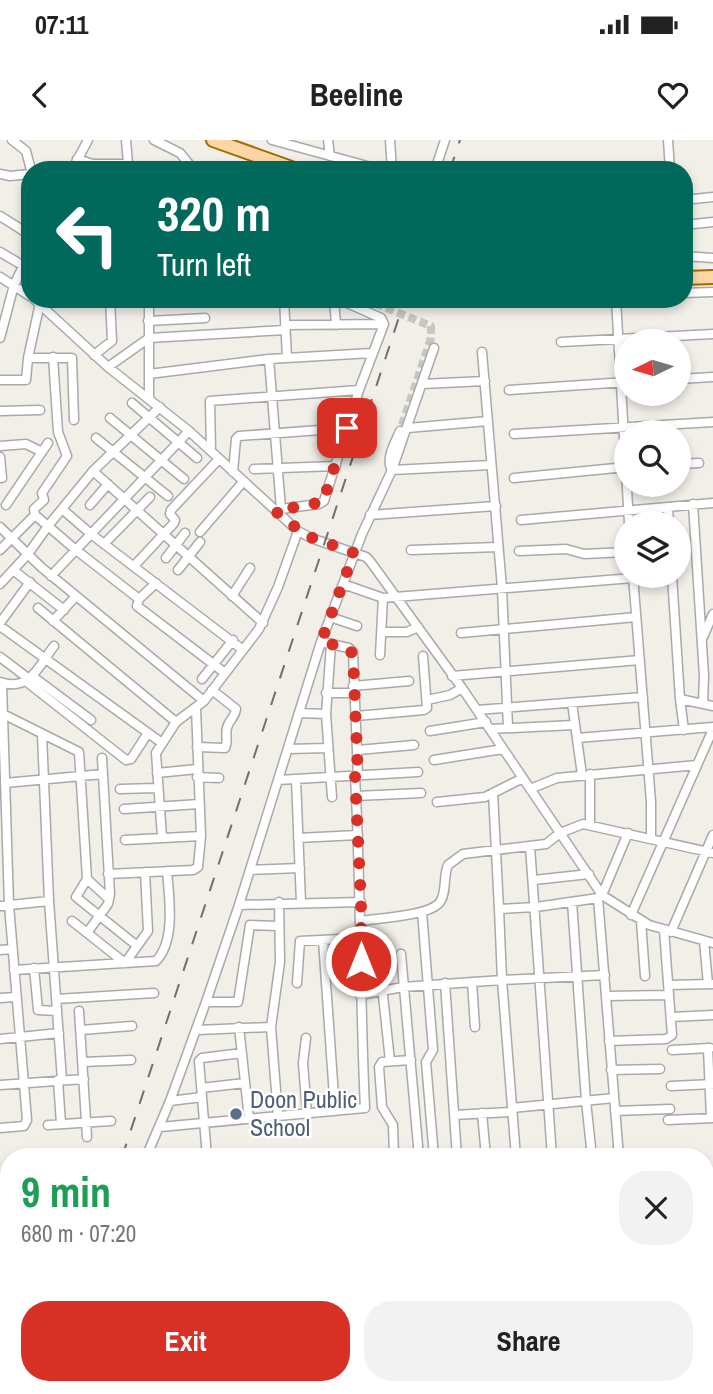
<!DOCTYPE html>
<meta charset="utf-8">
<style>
body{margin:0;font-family:"Archivo Narrow",sans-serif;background:#f2f2f2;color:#222;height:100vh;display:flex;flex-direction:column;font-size:26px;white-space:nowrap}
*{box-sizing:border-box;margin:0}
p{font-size:23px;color:#767676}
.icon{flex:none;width:38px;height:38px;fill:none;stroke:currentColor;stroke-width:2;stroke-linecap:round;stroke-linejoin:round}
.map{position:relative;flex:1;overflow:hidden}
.details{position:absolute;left:0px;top:1008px;width:714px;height:247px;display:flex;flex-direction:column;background:#fff;border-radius:28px 28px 0 0;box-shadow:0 4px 10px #0003}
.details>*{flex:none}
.guide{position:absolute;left:21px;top:21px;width:672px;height:147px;border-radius:28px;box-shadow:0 4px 10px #0003;background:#00695c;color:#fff;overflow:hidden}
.needle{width:46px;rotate:265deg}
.buttons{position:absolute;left:614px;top:189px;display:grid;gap:14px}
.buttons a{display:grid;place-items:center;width:77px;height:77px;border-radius:50%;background:#fff;box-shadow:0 4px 10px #0003;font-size:35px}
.pin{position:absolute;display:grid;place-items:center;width:60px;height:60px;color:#fff;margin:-30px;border-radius:14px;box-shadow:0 4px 10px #0006}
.me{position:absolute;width:77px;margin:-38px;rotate:0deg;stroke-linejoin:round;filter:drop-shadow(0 0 5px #0008)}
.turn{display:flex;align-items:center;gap:24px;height:147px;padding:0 21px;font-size:32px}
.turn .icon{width:91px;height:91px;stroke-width:2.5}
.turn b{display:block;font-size:49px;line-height:60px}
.round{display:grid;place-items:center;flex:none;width:74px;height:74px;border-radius:28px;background:#f2f2f2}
.overview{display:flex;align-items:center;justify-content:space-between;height:119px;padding:0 21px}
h1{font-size:42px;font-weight:800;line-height:52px;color:#1e9e55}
.cta{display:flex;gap:14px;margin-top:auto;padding:14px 21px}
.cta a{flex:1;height:80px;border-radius:28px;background:#d93025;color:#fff;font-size:28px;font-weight:800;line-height:80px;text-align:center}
.cta a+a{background:#f2f2f2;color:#222}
.status{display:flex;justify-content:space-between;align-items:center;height:49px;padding:0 35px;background:#fff;direction:ltr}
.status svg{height:19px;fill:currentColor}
header{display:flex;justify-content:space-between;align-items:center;height:91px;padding:0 21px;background:#fff;font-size:32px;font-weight:800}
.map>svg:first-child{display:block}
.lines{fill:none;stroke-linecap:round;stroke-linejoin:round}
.street-tunnel{stroke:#c8c6c1;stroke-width:8;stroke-dasharray:8 4;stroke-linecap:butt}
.street-casing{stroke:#a9a9a9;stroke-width:11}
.primary-casing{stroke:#a06b00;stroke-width:16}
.street{stroke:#fff;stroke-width:8}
.primary{stroke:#fcd6a4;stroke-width:12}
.rail{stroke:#707070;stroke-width:2;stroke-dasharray:14 14;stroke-linecap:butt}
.route{stroke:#d93025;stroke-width:12;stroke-dasharray:0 21.6}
.service-dot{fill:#5c6f8a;stroke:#fff;stroke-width:2.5}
.labels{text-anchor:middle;stroke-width:5;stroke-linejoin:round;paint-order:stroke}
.service-label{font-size:24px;fill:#4e5e75;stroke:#fff;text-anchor:start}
</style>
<div class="status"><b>07:11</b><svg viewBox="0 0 49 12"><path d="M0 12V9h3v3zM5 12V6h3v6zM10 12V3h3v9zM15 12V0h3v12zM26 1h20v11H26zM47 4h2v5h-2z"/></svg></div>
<header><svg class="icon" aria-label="back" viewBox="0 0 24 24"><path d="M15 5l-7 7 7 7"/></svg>Beeline<svg class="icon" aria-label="heart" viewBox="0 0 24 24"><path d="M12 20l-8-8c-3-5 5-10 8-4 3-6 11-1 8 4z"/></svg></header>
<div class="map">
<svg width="713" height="1254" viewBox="0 0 713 1254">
<rect width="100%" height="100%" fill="#f2efe9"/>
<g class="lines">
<path class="street-tunnel" d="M 364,159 L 431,186 L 431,198 L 400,291"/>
<g class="street-casing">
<path id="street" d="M 12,0 L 26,11 L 31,30
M 126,0 L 128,24
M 154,0 L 180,13 L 194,30
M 272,0 L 382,30
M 328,0 L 330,16
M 390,0 L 392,30
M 668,0 L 670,30
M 77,19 L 93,24 L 128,24 L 128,30
M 72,30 L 88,0
M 435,30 L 445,0
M 0,34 L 10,36 L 30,34
M 684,60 L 713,57
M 0,76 L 30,95
M 684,85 L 713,82
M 0,112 L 22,125
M 684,116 L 713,118
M 0,137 L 30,156
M 684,153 L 713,152
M 34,159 L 108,227 L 189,291 L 298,391 L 311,398 L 366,417 L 370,421 L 462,548 L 602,755 L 649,785 L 713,803
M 149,159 L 149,258
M 284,159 L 287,218
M 334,159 L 336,185
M 616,159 L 629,383
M 148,181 L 205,178
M 285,185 L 384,184
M 0,198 L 14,145 L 30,112
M 561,202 L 713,194
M 482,212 L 502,448 L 508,587
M 94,215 L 112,201 L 110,159
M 53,217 L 58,292 L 67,316 L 42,353 L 44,360 L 34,369 L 35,375 L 76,410 L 139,459
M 28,218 L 72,218 L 74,280
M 269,219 L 281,369 L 277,370
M 108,227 L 149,198 L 285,190
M 149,234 L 269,219 L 372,213
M 679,239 L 713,237
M 0,240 L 26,240 L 28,218 L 40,163
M 422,244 L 485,241
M 509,250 L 626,242
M 132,263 L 197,318
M 0,271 L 40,270
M 110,278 L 184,339
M 408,288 L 488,281
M 400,291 C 395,303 385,319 392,330 L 491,325
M 514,294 L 713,282
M 96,298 L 168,356
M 0,306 L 26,304 L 42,312
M 211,311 L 210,261 L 359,250
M 0,317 L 2,338
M 679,324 L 699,323
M 254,329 L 336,326
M 93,331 L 263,483
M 233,332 L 236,299 L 239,296 L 347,288
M 514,338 L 626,327
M 693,364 L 704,536 L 703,562
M 6,365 L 48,303
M 90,365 L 108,344
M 668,367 L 669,383
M 62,369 L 91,394 L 243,510
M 281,369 L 319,364 L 324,361 L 359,250 L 384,184 L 381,178 L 338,159
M 370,375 L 496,366
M 521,380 L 713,363
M 0,387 L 41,427 L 204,561
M 200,392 L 243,342
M 104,404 L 150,357
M 0,410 L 35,375
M 411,410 L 498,407
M 519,411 L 566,409 L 584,414 L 626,412
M 166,418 L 185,393
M 134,426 L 174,383 L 175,380 L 170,374 L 171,370 L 219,319
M 13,430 L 64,470
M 178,430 L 200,402
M 51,436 L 189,291
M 633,436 L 651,662 L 651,698
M 672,436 L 680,559 L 684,590
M 156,443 L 139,459 L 137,466 L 225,533
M 0,444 L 28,414 L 48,386 L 93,331 L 160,267
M 343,444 L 383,458 L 633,438
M 232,456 L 250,428
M 38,468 L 176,582
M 330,477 L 357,486
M 53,481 L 76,456
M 0,483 L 30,442
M 0,486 L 162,603
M 381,492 L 407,492 L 418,487
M 461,493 L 636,477
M 703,497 L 713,474
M 321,502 L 349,508 L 353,512 L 358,636
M 331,504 L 326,574 L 332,657
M 380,515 L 383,458
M 0,517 L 29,539
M 32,536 L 91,580
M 452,536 L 640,520
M 202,539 L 233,500
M 0,542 C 30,552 38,527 54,506
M 27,542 L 126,620 L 131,619 L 148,593
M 353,546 L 409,541
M 326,553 L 354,553
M 680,559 L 713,566
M 427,560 L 450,555 L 462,548
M 572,563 L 582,635
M 477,570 L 643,557
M 299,573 L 326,574
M 3,574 L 79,612 L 87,739 L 76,757 L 136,805
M 356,576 L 424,570 L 427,568 L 423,516
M 490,589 L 574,585
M 430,591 L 486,582
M 42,594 L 49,761 L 62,940
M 577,598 L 713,587
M 197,607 L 225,608 C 229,601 224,593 228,585 C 231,578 235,577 236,569 L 212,550
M 288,609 L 328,608
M 358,610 L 414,605
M 434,620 L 503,609
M 157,633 L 197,629
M 355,636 L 356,656 L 421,653
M 197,637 L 219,638
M 296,639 L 301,763
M 278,640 L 418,632
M 5,643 L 103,634
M 120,649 L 157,648
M 530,649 L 557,638 L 697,625
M 493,653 L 499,769
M 437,662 L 485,657 L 523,638
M 124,669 L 199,664
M 590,685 L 590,634
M 162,697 L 156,613 L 176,582 L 204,561 L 259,489 L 278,447 L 298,391
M 298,698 L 358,695
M 125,700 L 201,696
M 530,706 L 552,1017
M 250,730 L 300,728
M 108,734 L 193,730 L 198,727 L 201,696 L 196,568
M 87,739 L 109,759
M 534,740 L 589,734
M 572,762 L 586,961 L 592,1017
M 239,765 L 361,762
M 0,766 L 49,761
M 422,772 L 433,910 L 426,922 L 434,1017
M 631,775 L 713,589
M 72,781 L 125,823 L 148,791 L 145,732
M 361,781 C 379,778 430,776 440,762 C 447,752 443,736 448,725 L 463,714 L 546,704 L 560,693 L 583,684 L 713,713
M 641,781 L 645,836
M 671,792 L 713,695
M 87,793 L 108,764 L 110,754 L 102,618
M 323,800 L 335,971
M 704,801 L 708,844
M 0,810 L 12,809
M 401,814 L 419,1017
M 379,818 L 390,921
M 34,828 L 38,870 L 57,871
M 14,830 L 156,821 C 176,801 169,756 167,731
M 472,842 L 475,887
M 297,843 L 300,801 L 361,798
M 445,843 L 457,1017
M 668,845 L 713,844
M 360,855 L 403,847 L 502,840 L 499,769 L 536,767 L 598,758
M 606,856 L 669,855
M 0,858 L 16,857
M 56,859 L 154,853
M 206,862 L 238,862 L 250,785 L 279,786
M 79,871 L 87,997
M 671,877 L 713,875
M 239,887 L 249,979
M 81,890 L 132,886
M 197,890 L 271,887
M 306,898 L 303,923 L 307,974
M 0,899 L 59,893
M 609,901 L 666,899 L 672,895 L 664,790
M 708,908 L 711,978
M 672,910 L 710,908
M 83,922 L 131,920
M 611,930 L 660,929
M 58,940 L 61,984
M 0,945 L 84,939
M 671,946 L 713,944
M 201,948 L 245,943
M 170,961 L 202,957
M 512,968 L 614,958
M 615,971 L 670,969
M 482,973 L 486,1017
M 454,975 L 512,972
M 278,976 L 271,887 L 280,822 L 279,762
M 668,980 L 713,978
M 48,985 L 111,981
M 160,987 L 365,968 C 360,864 361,760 356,656
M 0,988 L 24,986 L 27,980 L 9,765 L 2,544
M 146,1017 L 170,961 L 206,862 L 239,765 L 321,502 L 362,394 L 392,330 L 434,208
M 207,1017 L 199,921 L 202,918 L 242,913
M 394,1017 L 393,985 L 382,967 L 379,927 L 382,922 L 411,920
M 516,1017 L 502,840 L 605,835
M 619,1017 L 598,758 L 602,755 L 628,693
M 705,1167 L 713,1151
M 221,1246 L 222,1254
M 283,1246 L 284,1254
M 474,1246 L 475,1254
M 511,1246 L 511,1254
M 542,1246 L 543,1254
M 71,1254 L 73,1246
M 89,1254 L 100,1246"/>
</g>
<g class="primary-casing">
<path id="primary" d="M 213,0 L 297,30
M 684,138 L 713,137"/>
</g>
<use href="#street" class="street"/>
<use href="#primary" class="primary"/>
<path class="rail" d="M 450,30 L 460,0
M 122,1017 L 405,159
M 42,1254 L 45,1246"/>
</g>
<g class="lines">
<path class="route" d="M 347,288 L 323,362 L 275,371 L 305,395 L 354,413 L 321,502 L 349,508 L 353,515 L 358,636 L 355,635 L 361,762 L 361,821"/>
</g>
<circle class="service-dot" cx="236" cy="974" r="7"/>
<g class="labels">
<g class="service-label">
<text x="250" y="968">Doon Public<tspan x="250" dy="28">School</tspan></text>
</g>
</g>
</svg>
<div class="buttons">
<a><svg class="needle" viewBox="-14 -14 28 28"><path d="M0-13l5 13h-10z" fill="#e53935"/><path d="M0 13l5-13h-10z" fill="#767676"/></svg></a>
<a><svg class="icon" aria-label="search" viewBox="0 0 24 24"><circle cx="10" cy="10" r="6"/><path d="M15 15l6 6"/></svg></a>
<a><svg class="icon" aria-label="layers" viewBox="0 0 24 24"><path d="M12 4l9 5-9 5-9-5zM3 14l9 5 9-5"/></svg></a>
</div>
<div class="pin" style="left:347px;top:288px;background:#d93025"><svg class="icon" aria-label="arrive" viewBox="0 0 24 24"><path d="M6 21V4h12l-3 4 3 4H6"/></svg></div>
<svg class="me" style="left:361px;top:821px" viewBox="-20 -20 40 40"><circle r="17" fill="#d93025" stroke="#fff" stroke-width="3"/><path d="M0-11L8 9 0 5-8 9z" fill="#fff"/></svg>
<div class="guide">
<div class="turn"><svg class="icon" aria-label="left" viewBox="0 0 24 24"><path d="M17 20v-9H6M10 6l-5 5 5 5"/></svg><div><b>320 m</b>Turn left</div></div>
</div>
<section class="details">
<div class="overview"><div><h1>9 min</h1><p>680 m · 07:20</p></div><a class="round"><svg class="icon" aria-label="close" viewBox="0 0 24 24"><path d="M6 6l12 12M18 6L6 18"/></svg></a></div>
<div class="cta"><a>Exit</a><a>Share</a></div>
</section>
</div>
